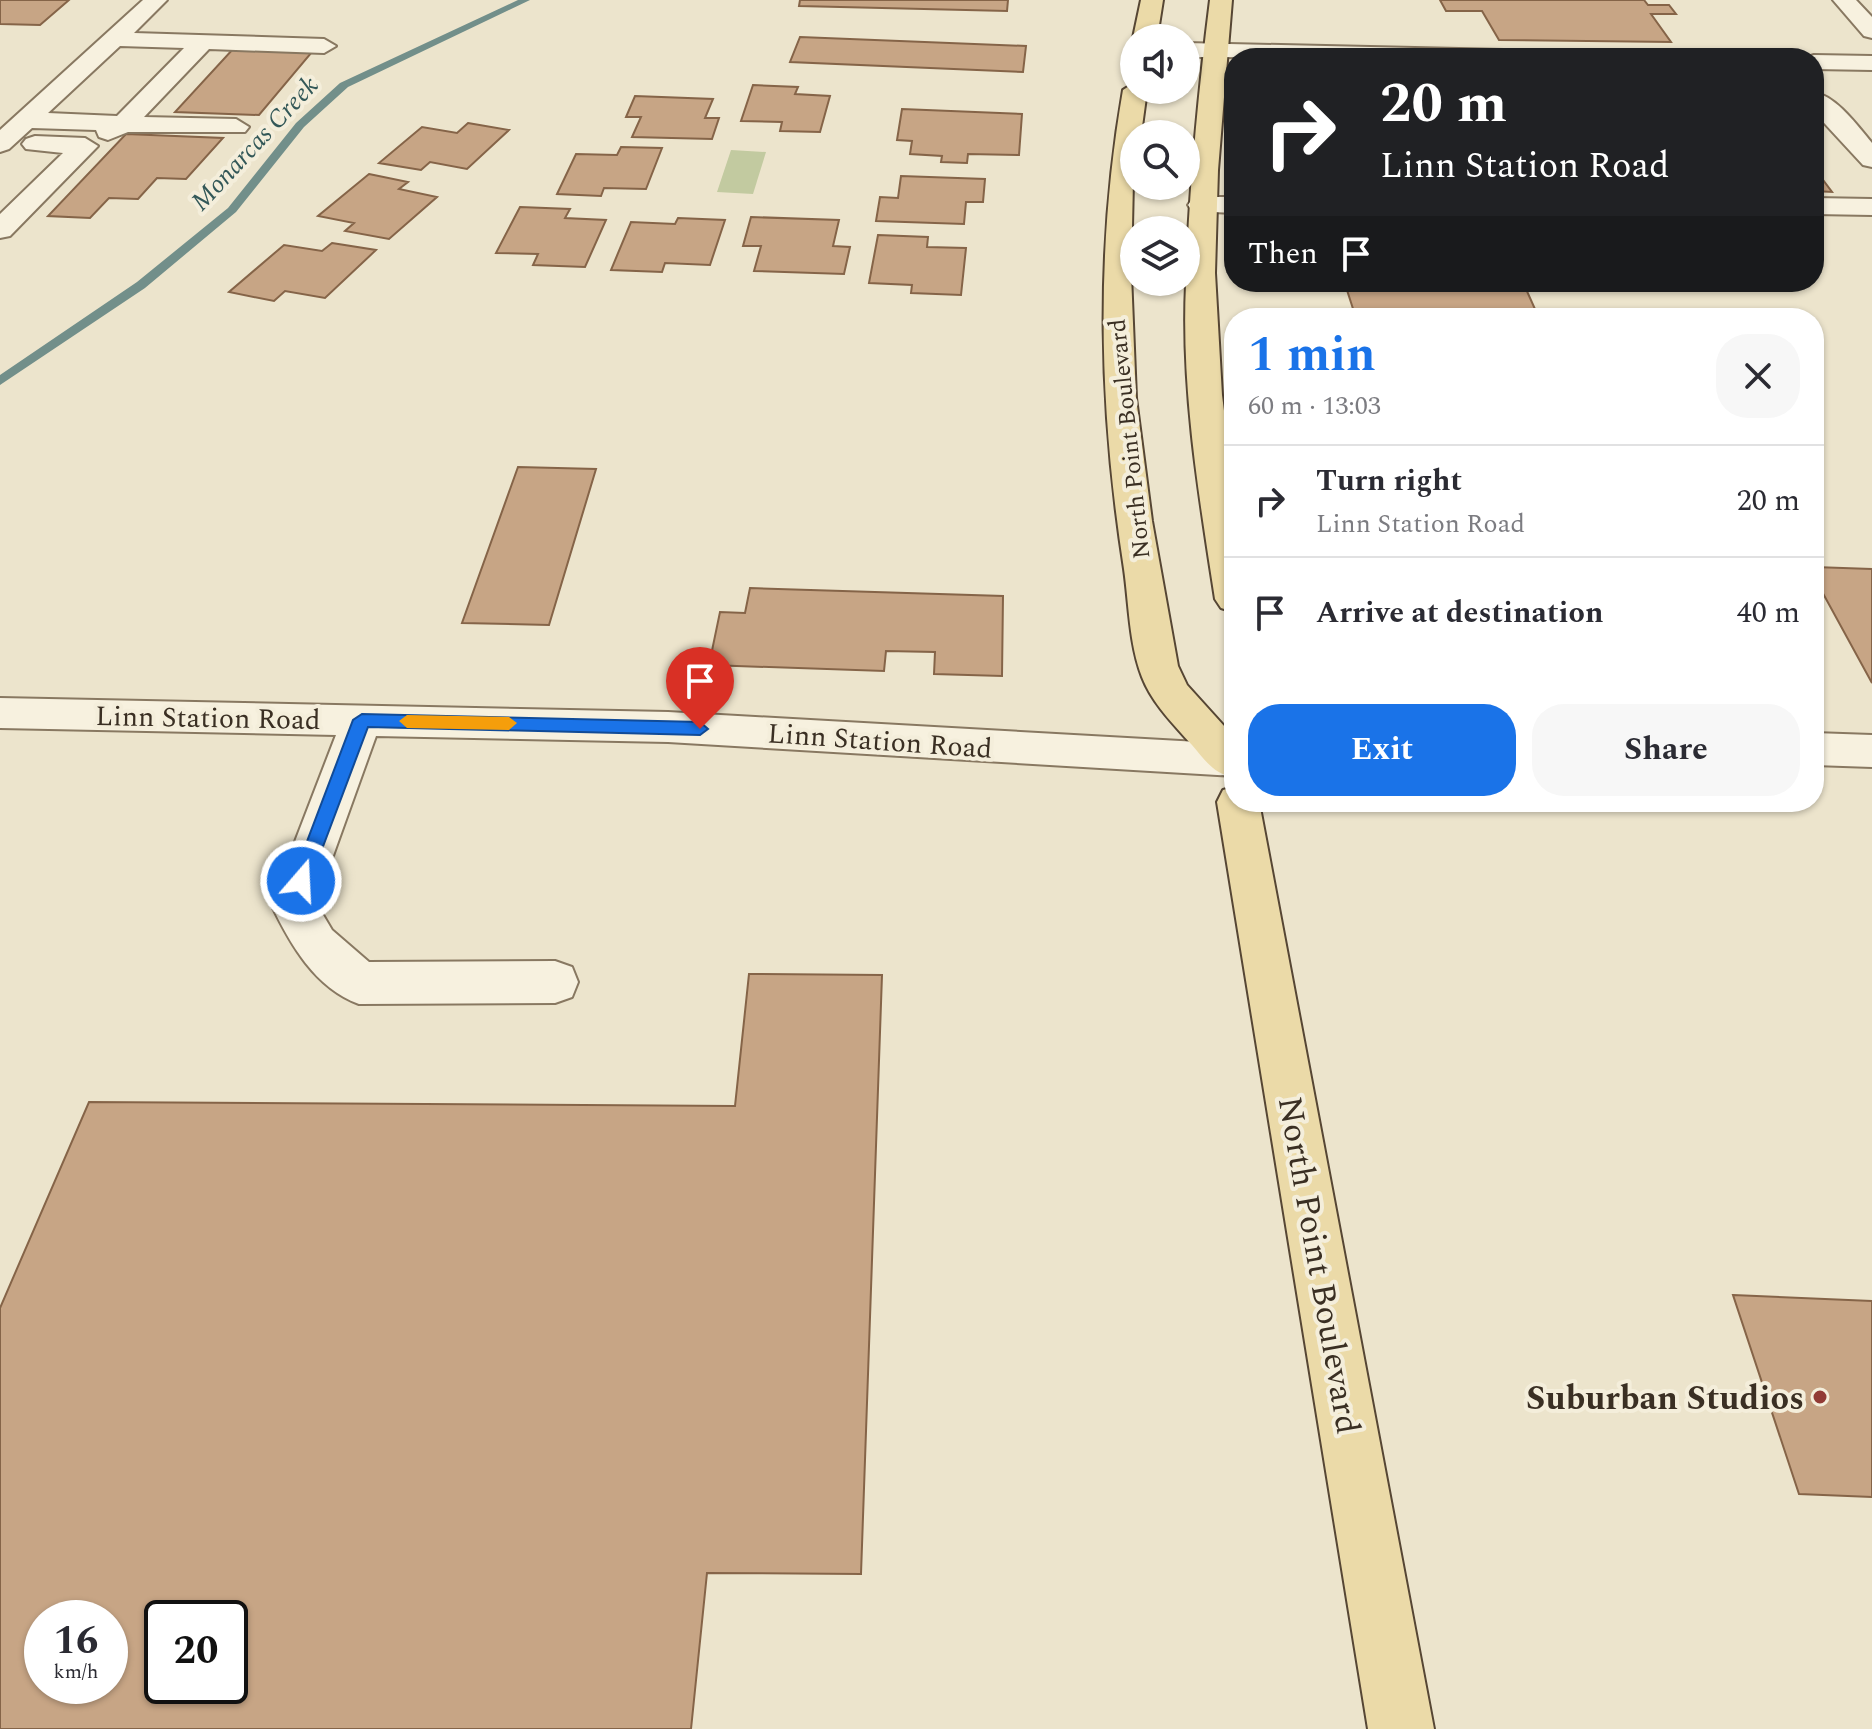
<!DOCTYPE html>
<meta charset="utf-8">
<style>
body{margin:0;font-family:Spectral,serif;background:#f7f7f7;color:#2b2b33;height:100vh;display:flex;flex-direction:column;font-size:30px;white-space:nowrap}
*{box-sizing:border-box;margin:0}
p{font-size:26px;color:#7c7c81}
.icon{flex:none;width:44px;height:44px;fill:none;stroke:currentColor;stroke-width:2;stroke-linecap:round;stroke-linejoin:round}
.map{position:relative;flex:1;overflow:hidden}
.sheet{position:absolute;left:1224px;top:308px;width:600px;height:504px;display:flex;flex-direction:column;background:#fff;border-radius:32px;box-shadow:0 2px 6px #0004}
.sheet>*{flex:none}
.hud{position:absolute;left:1224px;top:48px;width:600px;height:244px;border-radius:32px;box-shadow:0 2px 6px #0004;background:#202124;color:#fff;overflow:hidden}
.buttons{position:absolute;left:1120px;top:24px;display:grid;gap:16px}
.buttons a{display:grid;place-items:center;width:80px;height:80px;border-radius:50%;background:#fff;box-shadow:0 2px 6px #0004;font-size:40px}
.speed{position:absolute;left:24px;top:1600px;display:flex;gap:16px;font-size:40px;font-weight:700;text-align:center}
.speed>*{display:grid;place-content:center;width:104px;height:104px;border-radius:50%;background:#fff;box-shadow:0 2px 6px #0004;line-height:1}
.speed small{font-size:20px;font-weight:400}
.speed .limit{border:4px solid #111;border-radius:12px;background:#fff;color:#111}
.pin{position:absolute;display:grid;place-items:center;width:68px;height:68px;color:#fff;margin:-82px -34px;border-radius:50% 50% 50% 0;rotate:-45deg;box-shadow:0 0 8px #0007}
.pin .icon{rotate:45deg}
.me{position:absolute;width:88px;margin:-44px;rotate:19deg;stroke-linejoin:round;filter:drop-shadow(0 0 6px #0008)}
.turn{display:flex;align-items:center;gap:28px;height:168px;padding:0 24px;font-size:36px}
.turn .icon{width:104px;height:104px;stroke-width:2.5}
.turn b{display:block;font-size:56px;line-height:68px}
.then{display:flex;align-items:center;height:76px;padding:0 24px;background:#0003;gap:16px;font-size:30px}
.round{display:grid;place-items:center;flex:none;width:84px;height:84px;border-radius:32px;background:#f7f7f7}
.summary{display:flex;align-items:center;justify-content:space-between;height:136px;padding:0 24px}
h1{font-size:48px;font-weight:700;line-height:60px;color:#1a73e8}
.primary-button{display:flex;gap:16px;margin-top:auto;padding:16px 24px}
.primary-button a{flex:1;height:92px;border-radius:32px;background:#1a73e8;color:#fff;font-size:32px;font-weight:700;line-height:92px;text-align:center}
.primary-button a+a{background:#f7f7f7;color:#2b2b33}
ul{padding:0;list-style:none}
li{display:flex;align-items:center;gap:24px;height:112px;padding:0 24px;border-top:2px solid #e1e1e2}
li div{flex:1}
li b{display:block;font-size:30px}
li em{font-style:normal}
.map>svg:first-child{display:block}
.green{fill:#c2caa0}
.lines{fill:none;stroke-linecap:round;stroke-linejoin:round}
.stream{fill:#728f8a;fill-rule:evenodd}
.building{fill:#c7a585;stroke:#856448;stroke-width:2;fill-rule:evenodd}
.minor-casing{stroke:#887861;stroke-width:4}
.major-casing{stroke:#564634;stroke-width:4}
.minor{fill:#f7f1df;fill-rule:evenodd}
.major{fill:#ebdaa8;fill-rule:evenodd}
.route{fill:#1a73e8;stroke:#114b97;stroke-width:2}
.slow{fill:#f59e0b}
.poi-dot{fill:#923b35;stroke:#f4eedb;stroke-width:3}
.labels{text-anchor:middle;stroke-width:8;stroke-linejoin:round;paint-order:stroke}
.far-street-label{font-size:24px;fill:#3a2f23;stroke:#f4eedb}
.far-water-label{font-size:26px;font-style:italic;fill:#335858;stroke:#f4eedb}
.street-label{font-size:28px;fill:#3a2f23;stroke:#f4eedb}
.near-street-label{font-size:34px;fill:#3a2f23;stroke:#f4eedb}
.near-poi-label{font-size:34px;font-weight:bold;fill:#3a2f23;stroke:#f4eedb;text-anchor:end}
</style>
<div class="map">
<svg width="1872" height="1729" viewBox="0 0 1872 1729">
<rect width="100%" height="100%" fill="#ece4cc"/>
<path class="green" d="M 731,150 L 766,152 L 753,194 L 717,192 Z"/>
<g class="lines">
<path class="stream" d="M 518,0 L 530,0 L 348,87 L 304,127 L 236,212 L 145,288 L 0,385 L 0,375 L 137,282 L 228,208 L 296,123 L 340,83 Z"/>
</g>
<path class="building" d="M 0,0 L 69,0 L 40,25 L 0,24 Z
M 800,0 L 1008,0 L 1007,11 L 799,6 Z
M 1440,0 L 1644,0 L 1648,5 L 1669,5 L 1676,14 L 1651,14 L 1671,42 L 1499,40 L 1482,11 L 1446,11 Z
M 800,37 L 1026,46 L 1023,72 L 790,62 Z
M 233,49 L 312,52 L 259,115 L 175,112 Z
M 753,85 L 798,87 L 795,94 L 830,96 L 820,132 L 780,131 L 782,122 L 741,121 Z
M 635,96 L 713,99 L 705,118 L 719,118 L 712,139 L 632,137 L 641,117 L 626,117 Z
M 902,109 L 1022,114 L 1019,155 L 968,154 L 967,163 L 941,162 L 942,156 L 910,154 L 912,141 L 897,140 Z
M 468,123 L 509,130 L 467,169 L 430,162 L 421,170 L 379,163 L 422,127 L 457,133 Z
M 126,134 L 223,138 L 186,179 L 157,178 L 138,199 L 109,198 L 90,218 L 48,216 Z
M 621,147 L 662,148 L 646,189 L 604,188 L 601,196 L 557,194 L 576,154 L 617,155 Z
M 1814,172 L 1817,172 L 1832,192 L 1814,191 Z
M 369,174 L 408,182 L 399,189 L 437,197 L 389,239 L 345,231 L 354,223 L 318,216 Z
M 901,176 L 985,179 L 983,202 L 966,202 L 964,224 L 876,221 L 880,197 L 898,198 Z
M 520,207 L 570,209 L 565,218 L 606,220 L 585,267 L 533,265 L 538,254 L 496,253 Z
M 751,217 L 839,220 L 833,246 L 850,247 L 844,274 L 754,271 L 761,246 L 743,246 Z
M 678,218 L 725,220 L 710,265 L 665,263 L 662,272 L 611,270 L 631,222 L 675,224 Z
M 878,235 L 928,237 L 927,247 L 966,248 L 961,295 L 911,293 L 912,285 L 869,283 Z
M 332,243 L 376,250 L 325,298 L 285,291 L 274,301 L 229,292 L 284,245 L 322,251 Z
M 1346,287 L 1526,289 L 1539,318 L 1356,318 Z
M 518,467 L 596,469 L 549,625 L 462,623 Z
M 1814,567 L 1872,569 L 1872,683 L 1814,577 Z
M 750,588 L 1003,596 L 1002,676 L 934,674 L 935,652 L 886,651 L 884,671 L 709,665 L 720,612 L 745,613 Z
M 749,974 L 882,975 L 861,1574 L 707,1573 L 691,1729 L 0,1729 L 0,1308 L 89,1102 L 735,1106 ZM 42,1618 L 110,1618 L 110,1686 L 42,1686 ZM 162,1618 L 230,1618 L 230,1686 L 162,1686 Z
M 1733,1295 L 1872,1301 L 1872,1497 L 1799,1494 Z"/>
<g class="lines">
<g class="minor-casing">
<path id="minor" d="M 143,0 L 167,0 L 134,33 L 324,39 L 336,46 L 324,53 L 209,49 L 144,117 L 236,119 L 249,127 L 245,132 L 128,132 L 108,140 L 99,137 L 96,130 L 32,128 L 9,149 L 0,152 L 0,130 ZM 120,46 L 184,48 L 117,116 L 48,113 Z
M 1833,0 L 1856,0 L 1872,17 L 1872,38 L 1864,36 Z
M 1186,43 L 1548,51 L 1560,58 L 1186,57 Z
M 1814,55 L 1872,56 L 1872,70 L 1814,69 L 1814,58 L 1805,58 Z
M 1814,92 C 1837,97 1857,125 1872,143 L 1872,167 L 1863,165 L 1814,112 Z
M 35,136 L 85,138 L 98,146 L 10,236 L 0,238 L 0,214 L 63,153 L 26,149 L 22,144 L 26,139 Z
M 1202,197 L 1234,197 L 1234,213 L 1192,211 L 1188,205 L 1192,199 Z
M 1814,198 L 1872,199 L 1872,215 L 1814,214 Z
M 0,698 L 668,712 L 1234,744 L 1234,776 L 668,742 L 376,736 L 316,903 L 332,930 L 369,962 L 555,961 L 572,967 L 578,982 L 572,997 L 555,1003 L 359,1004 C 315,988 290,944 271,904 L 336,735 L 0,728 Z
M 1814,733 L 1872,735 L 1872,767 L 1814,765 Z"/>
</g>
<g class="major-casing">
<path id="major" d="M 1141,0 L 1163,0 L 1157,38 L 1133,38 Z
M 1210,0 L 1232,0 L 1218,170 L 1215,273 L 1222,395 L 1234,490 L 1234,612 L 1221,608 L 1215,599 C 1199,496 1181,389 1186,284 C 1189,190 1198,95 1210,0 Z
M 1134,83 L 1134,90 L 1147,90 L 1141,134 L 1134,134 L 1131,274 L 1136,398 L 1152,521 L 1178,666 L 1187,685 L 1234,737 L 1234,776 C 1215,776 1204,759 1192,745 C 1174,725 1152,703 1142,677 C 1129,643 1129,604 1124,569 C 1099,408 1095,251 1123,90 Z
M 1234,787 L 1234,802 L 1259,802 L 1434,1729 L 1368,1729 L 1217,802 L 1223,790 Z"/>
</g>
<use href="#minor" class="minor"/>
<use href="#major" class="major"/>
</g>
<path class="route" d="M 362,714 L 700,722 L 708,729 L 700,735 L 368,727 L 310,881 L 301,889 L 295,887 L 292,881 L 353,720 Z"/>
<path class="slow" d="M 407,715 L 509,717 L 517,723 L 509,730 L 407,728 L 399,721 Z"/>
<circle class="poi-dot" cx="1820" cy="1397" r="8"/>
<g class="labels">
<g class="far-street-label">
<text transform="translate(1129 439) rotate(-96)" y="8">North Point Boulevard</text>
</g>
<g class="far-water-label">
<text transform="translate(254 143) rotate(-47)" y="9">Monarcas Creek</text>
</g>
<g class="street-label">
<text transform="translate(208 717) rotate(1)" y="10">Linn Station Road</text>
<text transform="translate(880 740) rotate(4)" y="10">Linn Station Road</text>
</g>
<g class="near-street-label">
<text transform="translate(1320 1265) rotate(80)" y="12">North Point Boulevard</text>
</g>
<g class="near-poi-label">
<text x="1804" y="1409">Suburban Studios</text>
</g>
</g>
</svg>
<div class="buttons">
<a><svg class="icon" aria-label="sound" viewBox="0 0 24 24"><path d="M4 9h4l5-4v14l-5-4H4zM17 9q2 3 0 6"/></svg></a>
<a><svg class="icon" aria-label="search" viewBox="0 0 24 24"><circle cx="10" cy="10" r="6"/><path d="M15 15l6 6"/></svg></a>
<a><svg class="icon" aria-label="layers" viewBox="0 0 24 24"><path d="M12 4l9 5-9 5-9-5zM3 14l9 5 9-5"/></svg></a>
</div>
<div class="speed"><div>16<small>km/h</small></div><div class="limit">20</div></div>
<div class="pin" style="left:700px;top:729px;background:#d93025"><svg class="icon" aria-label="arrive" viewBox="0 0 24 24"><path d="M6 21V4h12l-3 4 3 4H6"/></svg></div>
<svg class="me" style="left:301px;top:881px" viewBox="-20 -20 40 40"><circle r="17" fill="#1a73e8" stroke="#fff" stroke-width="3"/><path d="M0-11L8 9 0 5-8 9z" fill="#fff"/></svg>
<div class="hud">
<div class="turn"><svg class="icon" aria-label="right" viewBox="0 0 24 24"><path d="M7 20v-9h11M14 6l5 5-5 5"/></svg><div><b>20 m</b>Linn Station Road</div></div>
<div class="then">Then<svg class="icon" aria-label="arrive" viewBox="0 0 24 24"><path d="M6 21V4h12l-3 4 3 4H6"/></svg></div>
</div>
<section class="sheet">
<div class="summary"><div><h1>1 min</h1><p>60 m · 13:03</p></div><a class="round"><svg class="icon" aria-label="close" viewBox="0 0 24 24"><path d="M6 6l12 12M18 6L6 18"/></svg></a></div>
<ul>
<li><svg class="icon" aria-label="right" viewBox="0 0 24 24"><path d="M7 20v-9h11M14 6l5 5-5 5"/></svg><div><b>Turn right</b><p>Linn Station Road</p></div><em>20 m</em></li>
<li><svg class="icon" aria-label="arrive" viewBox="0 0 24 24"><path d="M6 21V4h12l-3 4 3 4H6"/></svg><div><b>Arrive at destination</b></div><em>40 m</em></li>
</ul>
<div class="primary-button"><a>Exit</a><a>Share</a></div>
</section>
</div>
